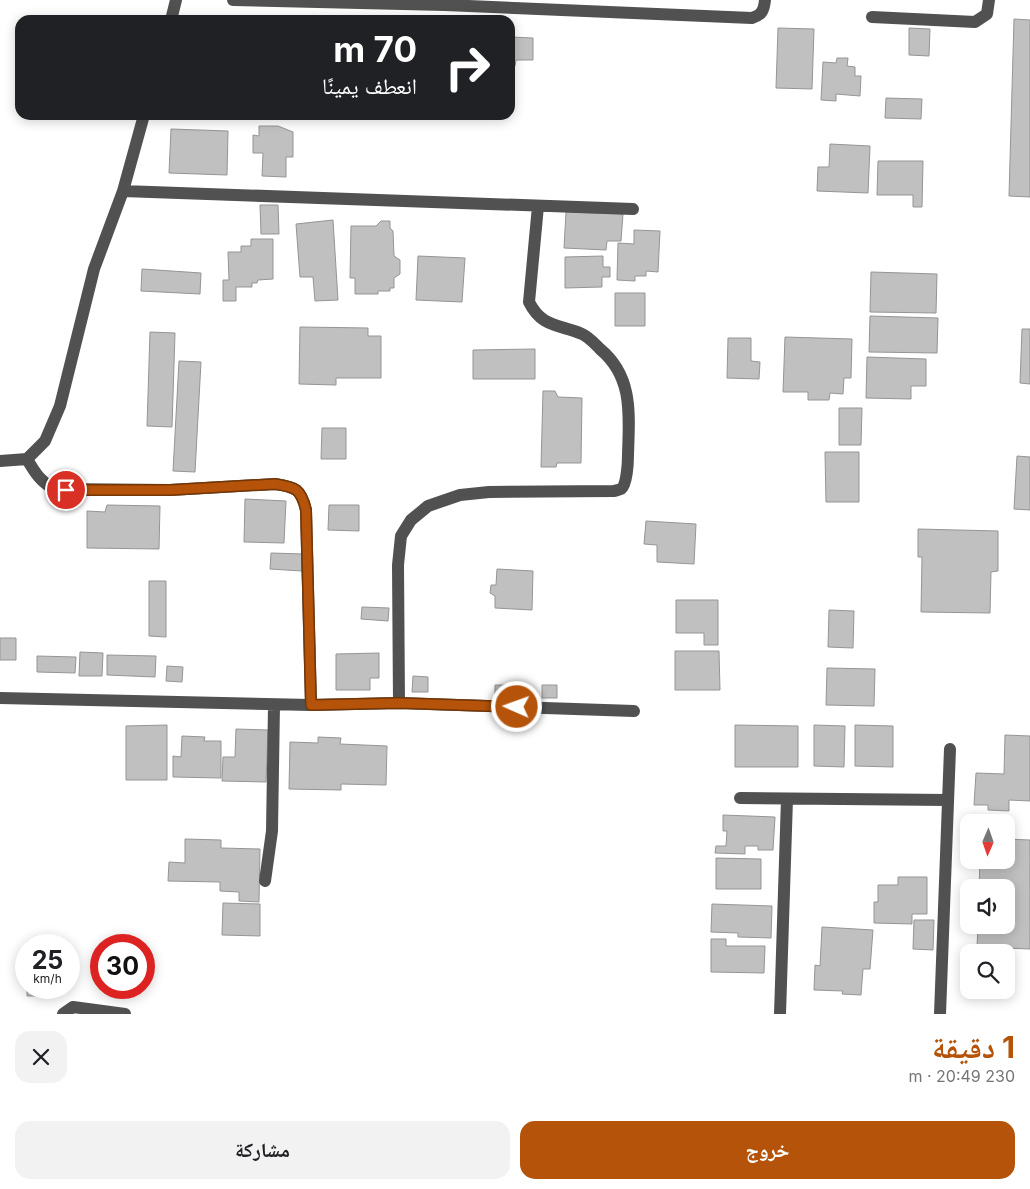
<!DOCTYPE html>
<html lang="ar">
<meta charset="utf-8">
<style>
body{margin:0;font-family:Inter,"Noto Naskh Arabic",sans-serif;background:#f2f2f2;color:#202124;direction:rtl;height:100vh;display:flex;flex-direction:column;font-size:19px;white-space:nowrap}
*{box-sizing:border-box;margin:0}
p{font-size:16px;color:#757577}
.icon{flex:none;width:28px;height:28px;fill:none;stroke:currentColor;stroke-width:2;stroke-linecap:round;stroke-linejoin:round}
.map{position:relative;height:1014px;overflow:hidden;direction:ltr}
.sheet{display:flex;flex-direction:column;background:#fff;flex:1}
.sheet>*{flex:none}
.guide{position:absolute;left:15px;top:15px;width:500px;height:105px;border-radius:15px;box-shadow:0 2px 12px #0003;direction:rtl;background:#202124;color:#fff;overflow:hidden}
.needle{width:32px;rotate:182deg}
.controls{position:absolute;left:960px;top:814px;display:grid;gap:10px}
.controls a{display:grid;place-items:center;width:55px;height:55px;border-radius:10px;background:#fff;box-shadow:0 2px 12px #0003;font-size:25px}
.speed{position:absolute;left:15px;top:934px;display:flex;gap:10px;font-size:25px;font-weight:700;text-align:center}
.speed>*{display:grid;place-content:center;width:65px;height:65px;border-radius:50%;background:#fff;box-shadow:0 2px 12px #0003;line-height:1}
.speed small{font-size:12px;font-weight:400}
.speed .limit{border:8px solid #d22;background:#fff;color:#111}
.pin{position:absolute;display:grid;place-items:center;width:42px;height:42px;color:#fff;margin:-21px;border:2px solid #fff;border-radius:50%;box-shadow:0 1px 5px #0007}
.me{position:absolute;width:55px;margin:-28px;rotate:272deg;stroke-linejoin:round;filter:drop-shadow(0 0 4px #0008)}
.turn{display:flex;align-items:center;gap:18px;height:105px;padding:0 15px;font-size:22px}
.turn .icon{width:65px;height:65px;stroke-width:2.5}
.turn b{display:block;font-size:35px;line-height:42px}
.round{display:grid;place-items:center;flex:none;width:52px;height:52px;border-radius:15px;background:#f2f2f2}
.headline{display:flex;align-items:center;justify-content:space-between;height:85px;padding:0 15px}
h1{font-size:30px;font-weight:700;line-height:38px;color:#b45309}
.cta{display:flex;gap:10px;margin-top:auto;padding:10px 15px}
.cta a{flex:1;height:58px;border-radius:15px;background:#b45309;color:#fff;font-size:20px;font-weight:700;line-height:58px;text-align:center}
.cta a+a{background:#f2f2f2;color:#202124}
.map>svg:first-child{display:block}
.building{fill:#c0c0c0;stroke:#959595}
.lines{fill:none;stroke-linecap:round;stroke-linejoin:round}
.minor{stroke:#515151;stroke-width:12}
.route-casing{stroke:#753606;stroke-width:12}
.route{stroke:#b45309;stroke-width:9}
</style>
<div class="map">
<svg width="1030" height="1014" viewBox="0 0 1030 1014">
<rect width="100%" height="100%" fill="#fff"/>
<path class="building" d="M 1014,19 L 1030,20 L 1030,197 L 1009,196 Z
M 778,28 L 814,29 L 812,89 L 776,88 Z
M 909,28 L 930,29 L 929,56 L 909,55 Z
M 510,37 L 533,38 L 533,60 L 516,60 L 515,66 L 510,65 Z
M 837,58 L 848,58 L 847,66 L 855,67 L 855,76 L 861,76 L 860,96 L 836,94 L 836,101 L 821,100 L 823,62 L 836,63 Z
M 886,98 L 922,99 L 921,119 L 885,118 Z
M 259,126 L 278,126 L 293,132 L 293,157 L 286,157 L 286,177 L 262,176 L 263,153 L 253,153 L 253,135 L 259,136 Z
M 171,129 L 228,131 L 227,175 L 169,173 Z
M 830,144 L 870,146 L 868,193 L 817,191 L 818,167 L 829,167 Z
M 878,161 L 923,161 L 922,207 L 913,207 L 913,195 L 877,195 Z
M 260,205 L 278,205 L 279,234 L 261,234 Z
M 566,212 L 623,214 L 621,241 L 607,241 L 606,250 L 564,248 Z
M 333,220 L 338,300 L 315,301 L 313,277 L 300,277 L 296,224 Z
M 381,221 L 390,221 L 390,228 L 393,231 L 394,256 L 400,260 L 400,274 L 394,278 L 394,288 L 390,288 L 390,291 L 378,291 L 378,294 L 355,294 L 355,278 L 350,278 L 351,226 L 376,226 Z
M 634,230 L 660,231 L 658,272 L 646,271 L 646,276 L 635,276 L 635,281 L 617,280 L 618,243 L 634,244 Z
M 251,239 L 273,239 L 273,279 L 258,280 L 257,283 L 252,283 L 252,287 L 236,287 L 236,301 L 223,301 L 223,280 L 229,280 L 228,252 L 241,252 L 241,246 L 251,246 Z
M 418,256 L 465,258 L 462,302 L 416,300 Z
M 603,256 L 603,267 L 610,267 L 610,277 L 602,277 L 602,287 L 565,288 L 565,257 Z
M 142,269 L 201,273 L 200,294 L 141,291 Z
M 871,272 L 937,274 L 936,313 L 870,312 Z
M 615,293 L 645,293 L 645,326 L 615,326 Z
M 870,316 L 938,318 L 937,353 L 869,352 Z
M 300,327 L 368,328 L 368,336 L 381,336 L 381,378 L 336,378 L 336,385 L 299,384 Z
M 1022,329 L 1030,329 L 1030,384 L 1020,383 Z
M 150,332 L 175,333 L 172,427 L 147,426 Z
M 785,337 L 852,339 L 851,378 L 844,378 L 843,394 L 830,393 L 829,400 L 808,400 L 808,392 L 783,392 Z
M 728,338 L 751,338 L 751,361 L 760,362 L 759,379 L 727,378 Z
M 535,349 L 535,379 L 473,379 L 473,350 Z
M 867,357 L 926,359 L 926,386 L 911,386 L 911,399 L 866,398 Z
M 179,361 L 201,362 L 195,472 L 173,471 Z
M 543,391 L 555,391 L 558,397 L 582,398 L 581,463 L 557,463 L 556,467 L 541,467 Z
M 839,408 L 862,408 L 861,445 L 839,445 Z
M 322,428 L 346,428 L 346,459 L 321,459 Z
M 825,452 L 859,452 L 859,502 L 826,502 Z
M 1017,456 L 1030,457 L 1030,510 L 1014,509 Z
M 245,499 L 286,501 L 284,543 L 244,542 Z
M 107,505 L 160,506 L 159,549 L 87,548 L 87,511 L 105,512 Z
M 329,505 L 359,505 L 359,531 L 328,530 Z
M 646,521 L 696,524 L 694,564 L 657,562 L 657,545 L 644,544 Z
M 918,529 L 998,531 L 998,571 L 991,572 L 990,613 L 921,612 L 922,557 L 918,557 Z
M 271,553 L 303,554 L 302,571 L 270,569 Z
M 497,569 L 533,571 L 532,610 L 495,608 L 495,596 L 490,593 L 491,585 L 496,585 Z
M 149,581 L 166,581 L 166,637 L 149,636 Z
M 676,600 L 718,600 L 718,645 L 704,645 L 704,633 L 676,633 Z
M 362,607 L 389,608 L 388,621 L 361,619 Z
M 829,610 L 854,611 L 853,648 L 828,647 Z
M 0,638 L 16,638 L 16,660 L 0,660 Z
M 675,651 L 719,651 L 720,690 L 675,690 Z
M 80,652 L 103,653 L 102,676 L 79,676 Z
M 379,653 L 379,678 L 370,678 L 370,690 L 336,690 L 336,654 Z
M 107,655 L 156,656 L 155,677 L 107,675 Z
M 37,656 L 76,657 L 75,673 L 37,672 Z
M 167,666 L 183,667 L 182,682 L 166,681 Z
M 827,668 L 875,669 L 874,706 L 826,705 Z
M 413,676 L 428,677 L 428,692 L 412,692 Z
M 495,685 L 507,685 L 506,697 L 495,697 Z
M 542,685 L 557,685 L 557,698 L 542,698 Z
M 167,725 L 167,780 L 126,780 L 126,726 Z
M 735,725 L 798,726 L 798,767 L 735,767 Z
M 814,725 L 845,726 L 844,767 L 814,766 Z
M 855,725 L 893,726 L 893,767 L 855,766 Z
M 236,729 L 268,730 L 266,782 L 222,781 L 223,757 L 235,757 Z
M 1005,735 L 1030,736 L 1030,801 L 1009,800 L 1009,811 L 988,810 L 988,805 L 974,805 L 976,773 L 1004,774 Z
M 182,736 L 205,737 L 204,741 L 221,741 L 221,778 L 173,777 L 173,756 L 181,757 Z
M 318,737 L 341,738 L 340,744 L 387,746 L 386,785 L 341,784 L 341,790 L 289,789 L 290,742 L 318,743 Z
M 723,815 L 775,817 L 773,850 L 758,850 L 758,846 L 745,846 L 745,854 L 715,853 L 716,846 L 726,846 L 727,831 L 723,831 Z
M 185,839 L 221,840 L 221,848 L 260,849 L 259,902 L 239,901 L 239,892 L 220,891 L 220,882 L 168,881 L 169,862 L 185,863 Z
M 1006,839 L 1030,840 L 1030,949 L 977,947 L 978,925 L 1006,925 L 1006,888 L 979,888 L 980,860 L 1006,860 Z
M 716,858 L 761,859 L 761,889 L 716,889 Z
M 898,877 L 927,877 L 927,914 L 912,914 L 912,924 L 874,923 L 874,902 L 878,902 L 878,885 L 898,885 Z
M 223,903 L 260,904 L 260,936 L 222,935 Z
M 712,904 L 772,906 L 771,938 L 738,937 L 738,933 L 711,932 Z
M 914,920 L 934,920 L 933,950 L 913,949 Z
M 822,927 L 873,930 L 870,969 L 863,969 L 861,995 L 842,994 L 843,991 L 814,990 L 815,965 L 820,966 Z
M 711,939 L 726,939 L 726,946 L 765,946 L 764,973 L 711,972 Z
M 27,988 L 44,988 L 43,996 L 27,996 Z"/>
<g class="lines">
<path class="minor" d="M 233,0 L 445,5 L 752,18 C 762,15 764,10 765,0
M 872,17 L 975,22 L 987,14 L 989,0
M 171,20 L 176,0
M 123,191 L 633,209
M 27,459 C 35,473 41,482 54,489 L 170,490 L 275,484 C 296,487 301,489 306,510 L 311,705
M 0,461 L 27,459 L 45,441 L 60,406 L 94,269 L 123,191 L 144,115
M 0,698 L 311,705 L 399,703 L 634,711
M 399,703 L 398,565 L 401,536 L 411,520 L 428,506 L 460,495 L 489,492 L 614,491 C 617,490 619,490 621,489 C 627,485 628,462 628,455 C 629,416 634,377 600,349 C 595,344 589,337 582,334 C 559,324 542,328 529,302 L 538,206
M 740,798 L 948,800
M 265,881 L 272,831 L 274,705
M 63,1014 L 73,1007 L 125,1014
M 780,1014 L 787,799
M 940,1014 L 950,749"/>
</g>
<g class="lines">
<g class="route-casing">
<path id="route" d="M 66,490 L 170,490 L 275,484 C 296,487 301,489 306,510 L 311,705 L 399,703 L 517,707"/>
</g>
<use href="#route" class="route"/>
</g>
</svg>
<div class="controls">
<a><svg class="needle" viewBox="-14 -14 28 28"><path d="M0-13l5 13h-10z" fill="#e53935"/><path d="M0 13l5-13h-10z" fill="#757577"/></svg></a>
<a><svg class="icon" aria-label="sound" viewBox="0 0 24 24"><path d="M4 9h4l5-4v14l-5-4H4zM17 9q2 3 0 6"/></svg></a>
<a><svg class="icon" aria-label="search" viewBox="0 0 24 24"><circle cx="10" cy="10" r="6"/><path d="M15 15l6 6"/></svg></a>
</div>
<div class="speed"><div>25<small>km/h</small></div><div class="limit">30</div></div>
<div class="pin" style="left:66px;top:490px;background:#d93025"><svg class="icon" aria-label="arrive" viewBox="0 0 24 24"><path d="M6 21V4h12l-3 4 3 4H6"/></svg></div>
<svg class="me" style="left:517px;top:707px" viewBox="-20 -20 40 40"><circle r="17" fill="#b45309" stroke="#fff" stroke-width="3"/><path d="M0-11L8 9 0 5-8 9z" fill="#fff"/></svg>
<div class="guide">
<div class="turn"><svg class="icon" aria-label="right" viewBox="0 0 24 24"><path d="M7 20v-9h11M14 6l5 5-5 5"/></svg><div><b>70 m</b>انعطف يمينًا</div></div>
</div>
</div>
<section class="sheet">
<div class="headline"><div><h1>1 دقيقة</h1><p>230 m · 20:49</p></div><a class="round"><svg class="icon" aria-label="close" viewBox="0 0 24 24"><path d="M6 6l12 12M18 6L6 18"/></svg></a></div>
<div class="cta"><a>خروج</a><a>مشاركة</a></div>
</section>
